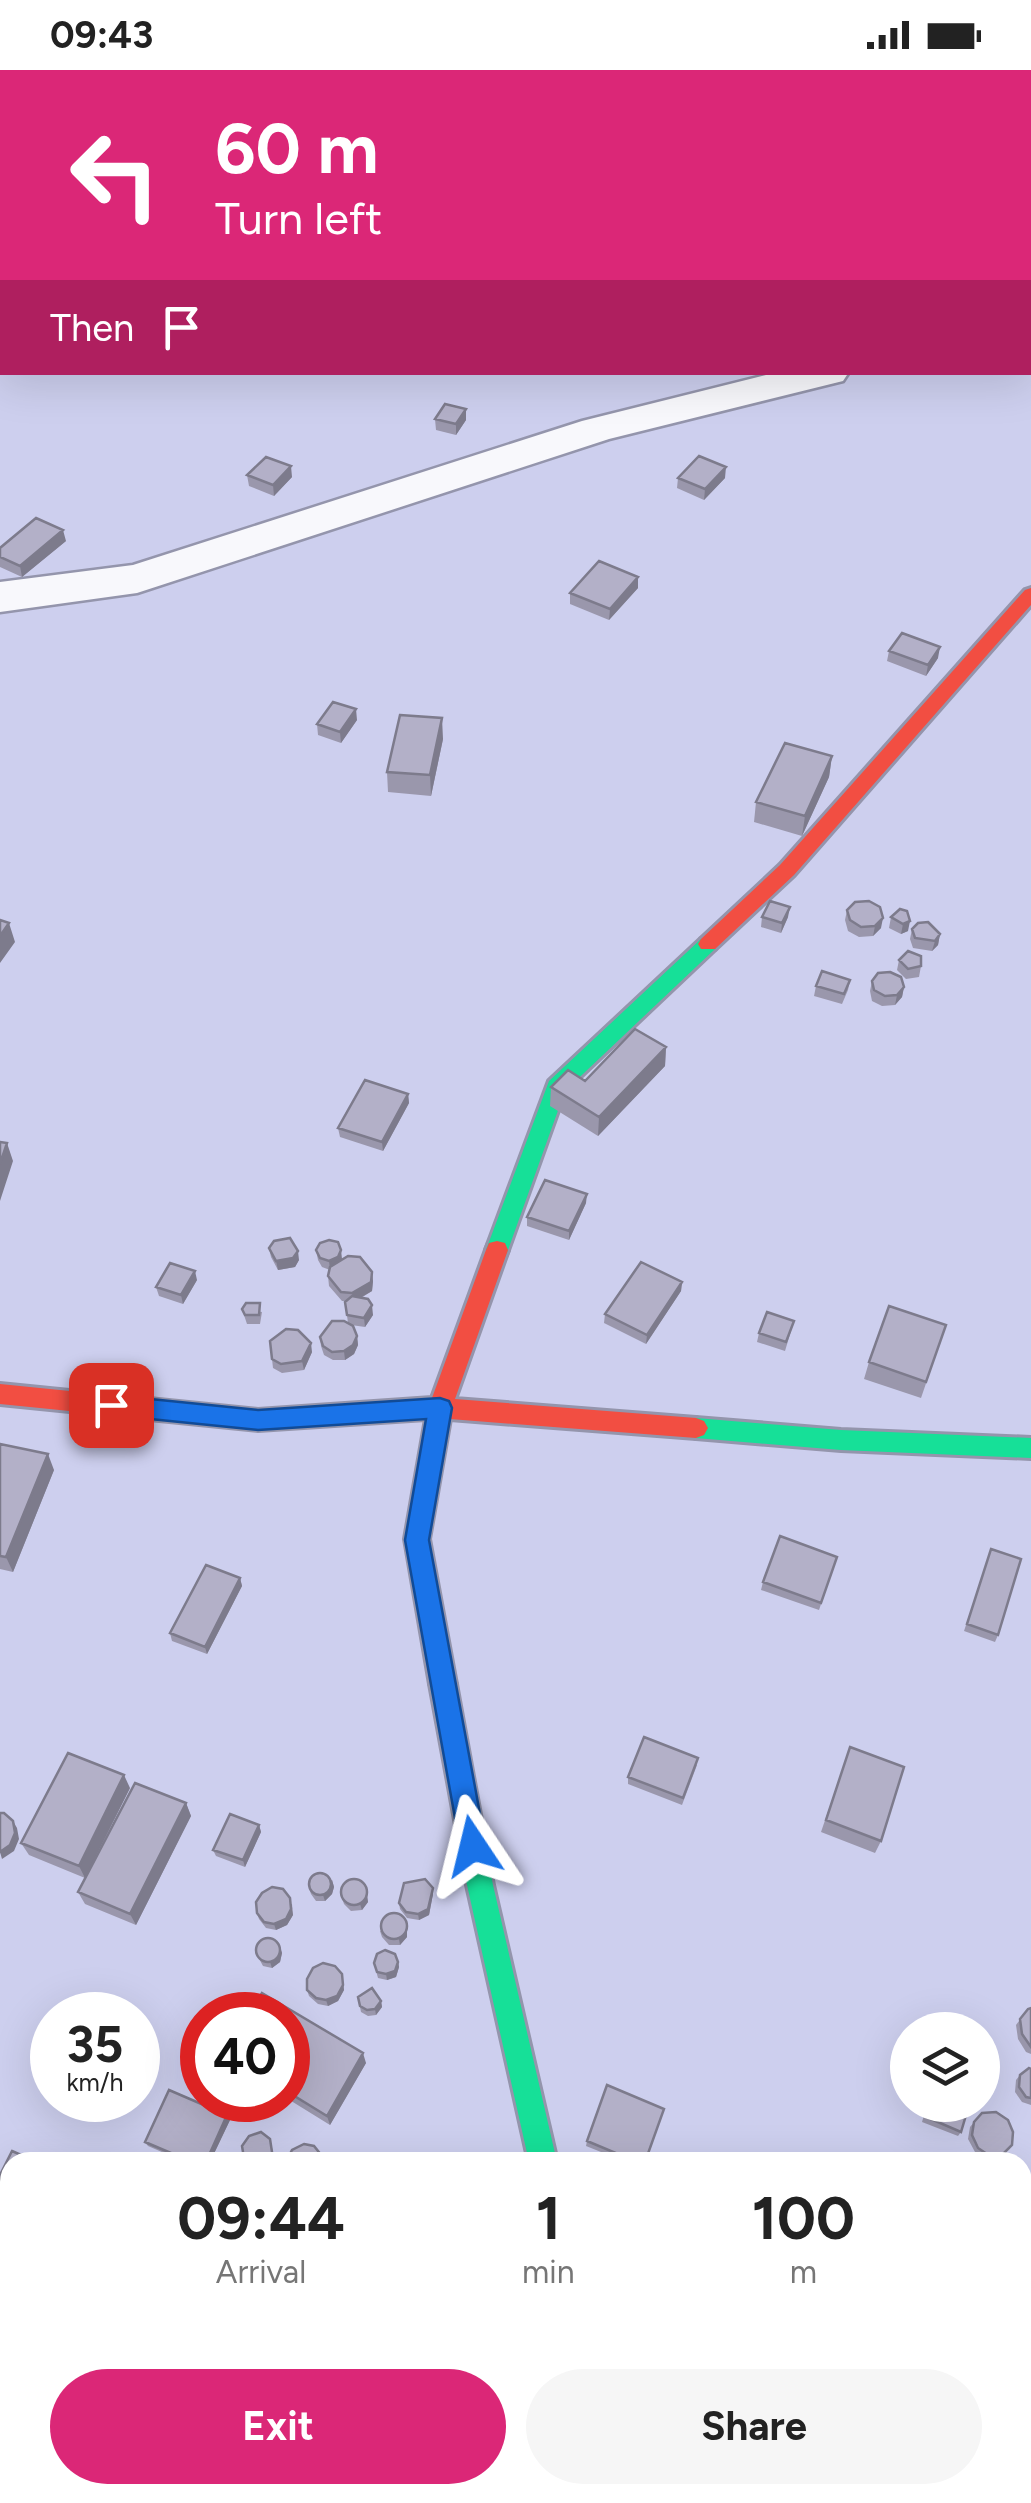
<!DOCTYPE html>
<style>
body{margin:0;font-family:Figtree,sans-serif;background:#f6f6f6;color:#222;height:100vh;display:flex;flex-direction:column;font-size:38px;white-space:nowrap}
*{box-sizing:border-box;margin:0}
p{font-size:32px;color:#767676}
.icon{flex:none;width:55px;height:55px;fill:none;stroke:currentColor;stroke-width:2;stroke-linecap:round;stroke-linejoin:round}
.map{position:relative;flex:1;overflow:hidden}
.side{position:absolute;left:0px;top:2082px;width:1032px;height:352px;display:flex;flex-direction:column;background:#fff;border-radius:30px 30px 0 0;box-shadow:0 10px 40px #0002}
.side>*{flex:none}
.guide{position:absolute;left:0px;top:0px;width:1032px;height:305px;box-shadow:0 10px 40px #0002;background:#db2777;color:#fff;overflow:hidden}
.controls{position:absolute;left:890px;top:1942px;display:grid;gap:20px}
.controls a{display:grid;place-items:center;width:110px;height:110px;border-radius:50%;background:#fff;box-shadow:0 10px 40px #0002;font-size:50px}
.speed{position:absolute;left:30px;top:1922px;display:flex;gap:20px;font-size:50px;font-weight:700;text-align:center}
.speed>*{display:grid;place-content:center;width:130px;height:130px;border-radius:50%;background:#fff;box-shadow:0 10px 40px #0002;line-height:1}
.speed small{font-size:25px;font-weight:400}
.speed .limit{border:15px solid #d22;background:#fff;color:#111}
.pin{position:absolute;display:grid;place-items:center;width:85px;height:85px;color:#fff;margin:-42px;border-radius:20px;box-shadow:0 5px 15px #0006}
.me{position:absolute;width:110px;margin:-55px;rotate:350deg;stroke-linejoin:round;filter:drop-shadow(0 0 8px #0008)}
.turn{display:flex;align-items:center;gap:35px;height:210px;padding:0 50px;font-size:45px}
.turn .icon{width:130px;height:130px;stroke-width:2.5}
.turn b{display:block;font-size:70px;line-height:85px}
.then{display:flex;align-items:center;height:95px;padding:0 50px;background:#0003;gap:20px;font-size:38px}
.eta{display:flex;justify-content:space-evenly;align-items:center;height:170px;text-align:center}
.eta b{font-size:60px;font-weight:700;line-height:70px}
.action{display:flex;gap:20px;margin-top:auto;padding:20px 50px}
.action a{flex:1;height:115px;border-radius:60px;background:#db2777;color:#fff;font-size:40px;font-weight:700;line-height:115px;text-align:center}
.action a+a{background:#f6f6f6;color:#222}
.status{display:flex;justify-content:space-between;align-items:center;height:70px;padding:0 50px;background:#fff;direction:ltr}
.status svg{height:28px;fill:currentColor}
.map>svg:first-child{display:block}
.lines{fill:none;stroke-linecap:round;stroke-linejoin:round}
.street-casing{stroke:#9495ac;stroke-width:5}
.fast-casing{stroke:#9495ac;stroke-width:6}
.jam-casing{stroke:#9495ac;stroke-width:6}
.street{fill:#f8f8fc;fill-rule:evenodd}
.fast{fill:#16e098;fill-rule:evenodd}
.jam{fill:#f24e42;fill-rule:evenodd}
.wall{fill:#9a97ac}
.shaded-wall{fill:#7d7b8c}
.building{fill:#b3b0c8;stroke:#7d7b8c;stroke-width:2.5}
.route{fill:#1a73e8;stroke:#114b97;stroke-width:2.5}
</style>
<div class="status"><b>09:43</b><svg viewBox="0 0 49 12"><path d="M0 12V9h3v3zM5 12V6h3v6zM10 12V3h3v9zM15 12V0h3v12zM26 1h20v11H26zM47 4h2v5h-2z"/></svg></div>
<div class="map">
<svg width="1031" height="2433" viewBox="0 0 1031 2433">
<rect width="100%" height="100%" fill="#cdcfee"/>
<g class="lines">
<g class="street-casing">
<path id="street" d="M 1030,212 L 1031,212 L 1031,236 L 1030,236 Z
M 2,259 L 2,285 L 0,286 L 0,260 Z
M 778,302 L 849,302 L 843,311 L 609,369 L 137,523 L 0,542 L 0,512 L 133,495 L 582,351 Z
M 1031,2186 L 1031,2267 L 1022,2271 L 1022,2190 Z
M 581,2425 L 655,2425 L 658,2433 L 582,2433 Z
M 858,2425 L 934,2425 L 931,2433 L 854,2433 Z"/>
</g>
<g class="fast-casing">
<path id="fast" d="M 708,866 L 718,874 L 715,879 L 565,1021 L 508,1180 L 505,1187 L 489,1187 L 486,1180 L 549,1011 L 701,869 Z
M 696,1348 L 841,1360 L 1031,1368 L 1031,1388 L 841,1380 L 696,1368 L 688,1365 L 684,1358 L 688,1351 Z
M 443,1602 L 452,1606 L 456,1614 L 493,1815 L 557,2092 L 529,2092 L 467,1815 L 430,1614 L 434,1606 Z"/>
</g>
<g class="jam-casing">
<path id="jam" d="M 1031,518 L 1031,535 L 794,805 L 715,879 L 701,879 L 698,874 L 701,869 L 780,795 L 1025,520 Z
M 497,1171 L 505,1173 L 508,1180 L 455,1329 L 696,1348 L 704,1351 L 708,1358 L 704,1365 L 696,1368 L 450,1349 L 429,1469 L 456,1614 L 452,1622 L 443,1626 L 434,1622 L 430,1614 L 405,1469 L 426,1349 L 258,1360 L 0,1334 L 0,1314 L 258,1340 L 432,1328 L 486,1180 L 489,1173 Z"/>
</g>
<use href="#street" class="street"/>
<use href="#fast" class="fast"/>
<use href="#jam" class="jam"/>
</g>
<path class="wall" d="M 435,349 L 466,350 L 456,365 L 436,360 Z
M 247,405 L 292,407 L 274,426 L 249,416 Z
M 678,408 L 725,408 L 704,430 L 677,418 Z
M 66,471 L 22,507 L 0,497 L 0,478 Z
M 638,518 L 609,550 L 570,534 L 570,523 Z
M 889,581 L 938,588 L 926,606 L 887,591 Z
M 357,650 L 341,673 L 318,665 L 317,654 Z
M 443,669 L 431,726 L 388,722 L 387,702 Z
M 832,686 L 829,707 L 802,766 L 754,752 L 756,732 Z
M 900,839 L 908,861 L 901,864 L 889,858 L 891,847 Z
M 847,840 L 881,858 L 873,866 L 859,867 L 848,861 L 845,850 Z
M 762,847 L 788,847 L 781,863 L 761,857 Z
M 912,859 L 940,864 L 938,875 L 932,881 L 913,878 L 910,869 Z
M 899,890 L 921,896 L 919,907 L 906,909 L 897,900 Z
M 850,910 L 848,920 L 842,934 L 814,926 L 816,916 Z
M 872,911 L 904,917 L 902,927 L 895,935 L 882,936 L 872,931 L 870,921 Z
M 666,977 L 665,996 L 598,1066 L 550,1036 L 551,1017 L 585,1011 Z
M 408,1024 L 409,1033 L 383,1081 L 340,1067 L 338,1058 Z
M 586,1133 L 569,1170 L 527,1156 L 527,1147 Z
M 269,1178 L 299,1190 L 295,1197 L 278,1200 L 271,1187 Z
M 316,1180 L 341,1180 L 341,1190 L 373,1211 L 372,1221 L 361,1228 L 373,1245 L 365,1257 L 351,1255 L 357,1266 L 358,1275 L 354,1284 L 345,1290 L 333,1290 L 324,1285 L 321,1276 L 320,1267 L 348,1253 L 345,1231 L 342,1231 L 329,1216 L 328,1206 L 330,1200 L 322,1197 L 318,1190 Z
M 197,1210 L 183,1234 L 159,1226 L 156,1217 Z
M 682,1212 L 681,1221 L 646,1274 L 604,1253 L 605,1244 Z
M 242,1239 L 262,1242 L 260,1254 L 247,1254 Z
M 794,1251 L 785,1281 L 757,1272 L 759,1263 Z
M 946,1255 L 921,1328 L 864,1309 L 869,1292 Z
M 270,1271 L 312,1282 L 304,1300 L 282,1303 L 273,1298 Z
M 0,1374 L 54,1400 L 13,1502 L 0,1499 Z
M 991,1479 L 998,1565 L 995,1572 L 964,1561 Z
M 837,1487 L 819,1540 L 761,1520 L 763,1512 Z
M 240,1508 L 242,1516 L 207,1584 L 172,1571 L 170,1563 Z
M 850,1677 L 881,1771 L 875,1783 L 821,1762 Z
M 697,1695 L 682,1735 L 628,1714 L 628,1707 Z
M 130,1718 L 85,1808 L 29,1785 L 21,1773 Z
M 186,1733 L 191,1746 L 136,1855 L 85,1834 L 78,1822 Z
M 259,1755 L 261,1762 L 245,1797 L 216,1786 L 213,1780 Z
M 332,1810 L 334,1817 L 332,1824 L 325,1831 L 316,1831 L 311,1824 L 309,1818 Z
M 366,1816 L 368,1832 L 362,1840 L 351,1841 L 344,1834 L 342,1828 Z
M 433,1824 L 429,1845 L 419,1850 L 407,1848 L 400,1839 L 399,1833 Z
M 292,1834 L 293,1845 L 287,1855 L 276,1860 L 266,1858 L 259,1849 L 257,1843 Z
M 407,1850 L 407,1867 L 400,1875 L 389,1875 L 382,1867 L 380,1861 Z
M 280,1877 L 282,1883 L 280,1892 L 272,1898 L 263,1896 L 256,1883 Z
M 398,1892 L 399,1897 L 396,1907 L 387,1910 L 378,1908 L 374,1893 Z
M 342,1904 L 344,1920 L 338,1931 L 328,1936 L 318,1934 L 309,1926 L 307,1920 Z
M 358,1927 L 381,1931 L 382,1937 L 376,1945 L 368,1946 L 361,1942 Z
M 1031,1938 L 1031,1984 L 1026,1982 L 1018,1969 L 1016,1955 L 1028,1939 Z
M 288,1945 L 366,1993 L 330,2055 L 288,2029 Z
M 1031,1999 L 1031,2035 L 1022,2032 L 1015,2022 L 1016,2010 L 1020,2005 Z
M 927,2035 L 969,2035 L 961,2062 L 958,2066 L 922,2052 Z
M 982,2043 L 1012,2075 L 999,2089 L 986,2090 L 975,2082 L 968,2069 L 970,2057 Z
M 227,2045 L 230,2050 L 210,2092 L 185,2092 L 148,2076 L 145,2072 Z
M 587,2071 L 646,2092 L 626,2092 L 586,2076 Z"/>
<path class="shaded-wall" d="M 466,339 L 466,350 L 456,365 L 456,354 Z
M 291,396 L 292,407 L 274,426 L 273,415 Z
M 726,397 L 725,408 L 704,430 L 705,419 Z
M 63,460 L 66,471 L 22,507 L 20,496 Z
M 638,507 L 638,518 L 609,550 L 610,539 Z
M 940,577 L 938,588 L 926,606 L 928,595 Z
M 356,639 L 357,650 L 341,673 L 340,662 Z
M 442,648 L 443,669 L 431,726 L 430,705 Z
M 832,686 L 829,707 L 802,766 L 805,746 Z
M 790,837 L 788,847 L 781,863 L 782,853 Z
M 883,848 L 881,858 L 873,866 L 875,856 Z
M 910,851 L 908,861 L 901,864 L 903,854 Z
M 9,853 L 15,872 L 0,893 L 0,866 Z
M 940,864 L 938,875 L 932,881 L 935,871 Z
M 904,917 L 902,927 L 895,935 L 897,925 Z
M 666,977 L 665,996 L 598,1066 L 599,1047 Z
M 408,1024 L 409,1033 L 383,1081 L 382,1072 Z
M 7,1073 L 13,1091 L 0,1131 L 0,1094 Z
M 587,1124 L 586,1133 L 569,1170 L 569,1161 Z
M 341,1180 L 342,1189 L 339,1196 L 330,1200 L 329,1191 Z
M 298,1181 L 299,1190 L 295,1197 L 278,1200 L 276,1191 Z
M 195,1201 L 197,1210 L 183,1234 L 181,1225 Z
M 372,1202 L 373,1211 L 372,1221 L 353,1232 L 352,1223 Z
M 682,1212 L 681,1221 L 646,1274 L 647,1265 Z
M 372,1235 L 373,1245 L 365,1257 L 364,1248 Z
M 357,1266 L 358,1275 L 354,1284 L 345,1290 L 344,1281 Z
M 311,1273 L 312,1282 L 304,1300 L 302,1291 Z
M 48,1384 L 54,1400 L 13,1502 L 6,1487 Z
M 240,1508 L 242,1516 L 207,1584 L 205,1577 Z
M 124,1705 L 130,1718 L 85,1808 L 79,1796 Z
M 186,1733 L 191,1746 L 136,1855 L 130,1844 Z
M 13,1751 L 17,1758 L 19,1769 L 14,1781 L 2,1789 L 0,1782 Z
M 259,1755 L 261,1762 L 245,1797 L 243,1790 Z
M 332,1810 L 334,1817 L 332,1824 L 325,1831 L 323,1825 Z
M 433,1818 L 433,1824 L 429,1845 L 419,1850 L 418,1844 Z
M 367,1826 L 368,1832 L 362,1840 L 360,1834 Z
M 290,1828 L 293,1845 L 287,1855 L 276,1860 L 274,1854 Z
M 407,1850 L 407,1867 L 400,1875 L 399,1869 Z
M 280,1877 L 282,1883 L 280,1892 L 272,1898 L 270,1892 Z
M 398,1892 L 399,1897 L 396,1907 L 387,1910 L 386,1904 Z
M 342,1904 L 344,1920 L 338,1931 L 328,1936 L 326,1930 Z
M 381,1931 L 382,1937 L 376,1945 L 375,1939 Z
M 363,1983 L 366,1993 L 330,2055 L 327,2046 Z
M 227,2045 L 230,2050 L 210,2092 L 206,2092 Z
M 270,2069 L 274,2087 L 270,2092 L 266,2092 Z"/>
<path class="building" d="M 445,334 L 466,339 L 456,354 L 435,349 Z
M 699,386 L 726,397 L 705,419 L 678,408 Z
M 266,387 L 291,396 L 273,415 L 247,405 Z
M 36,448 L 63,460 L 20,496 L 0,487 L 0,478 Z
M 599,491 L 638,507 L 610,539 L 570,523 Z
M 902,563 L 940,577 L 928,595 L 889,581 Z
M 333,632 L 356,639 L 340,662 L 317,654 Z
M 400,645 L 442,648 L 430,705 L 387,702 Z
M 785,673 L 832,686 L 805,746 L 756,732 Z
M 770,831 L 790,837 L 782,853 L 762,847 Z
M 869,831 L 880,837 L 883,848 L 875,856 L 861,857 L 850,850 L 847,840 L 855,832 Z
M 900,839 L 907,841 L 910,851 L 903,854 L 891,847 Z
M 0,850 L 9,853 L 0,866 Z
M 928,852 L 940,864 L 935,871 L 915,868 L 912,859 L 918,853 Z
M 908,881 L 921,886 L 921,896 L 908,899 L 899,890 Z
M 822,901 L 850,910 L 844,924 L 816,916 Z
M 890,902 L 901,907 L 904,917 L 897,925 L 885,926 L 874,920 L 872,911 L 878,903 Z
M 635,959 L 666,977 L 599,1047 L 551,1017 L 568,1000 L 585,1011 Z
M 365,1010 L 408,1024 L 382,1072 L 338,1058 Z
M 0,1072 L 7,1073 L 0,1094 Z
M 545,1110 L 587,1124 L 569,1161 L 527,1147 Z
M 290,1168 L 298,1181 L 293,1188 L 276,1191 L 269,1178 L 274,1171 Z
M 329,1170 L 338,1172 L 341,1180 L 338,1187 L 329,1191 L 320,1188 L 316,1180 L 320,1173 Z
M 348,1186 L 360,1187 L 372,1202 L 371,1212 L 352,1223 L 341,1222 L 328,1206 L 330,1197 Z
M 641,1192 L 682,1212 L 647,1265 L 605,1244 Z
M 170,1193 L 195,1201 L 181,1225 L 156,1217 Z
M 352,1226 L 368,1229 L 372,1235 L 364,1248 L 347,1245 L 345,1232 Z
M 246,1233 L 260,1233 L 259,1245 L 245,1245 L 242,1239 Z
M 889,1236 L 946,1255 L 926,1312 L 869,1292 Z
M 767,1242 L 794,1251 L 786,1272 L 759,1263 Z
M 332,1251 L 344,1251 L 353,1256 L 357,1266 L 353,1275 L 344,1281 L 332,1282 L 323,1276 L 320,1267 Z
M 286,1259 L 298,1260 L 311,1273 L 302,1291 L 281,1294 L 272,1289 L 270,1271 Z
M 0,1374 L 48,1384 L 6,1487 L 0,1486 Z
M 780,1466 L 837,1487 L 821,1533 L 763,1512 Z
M 991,1479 L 1021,1489 L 998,1565 L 967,1554 Z
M 206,1495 L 240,1508 L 205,1577 L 170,1563 Z
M 644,1667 L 698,1688 L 683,1728 L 628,1707 Z
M 850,1677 L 904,1697 L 881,1771 L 826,1750 Z
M 68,1683 L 124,1705 L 79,1796 L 21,1773 Z
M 135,1713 L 186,1733 L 130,1844 L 78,1822 Z
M 0,1743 L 4,1743 L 13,1751 L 15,1763 L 10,1775 L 0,1782 Z
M 230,1744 L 259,1755 L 243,1790 L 213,1780 Z
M309 1814a11 11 0 1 1 22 0a11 11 0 1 1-22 0Z
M 425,1809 L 433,1818 L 428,1839 L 418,1844 L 406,1842 L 399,1833 L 404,1813 Z
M341 1822a13 13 0 1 1 26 0a13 13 0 1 1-26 0Z
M 272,1817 L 283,1819 L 290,1828 L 291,1839 L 286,1849 L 274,1854 L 264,1852 L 257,1843 L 256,1832 L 262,1823 Z
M381 1856a13 13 0 1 1 26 0a13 13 0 1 1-26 0Z
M256 1880a12 12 0 1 1 24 0a12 12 0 1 1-24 0Z
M 385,1880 L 395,1884 L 398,1892 L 395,1901 L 386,1904 L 377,1902 L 374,1893 L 377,1884 Z
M 323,1893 L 335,1896 L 342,1904 L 343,1915 L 337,1926 L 326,1930 L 316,1928 L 307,1920 L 307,1909 L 313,1898 Z
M 372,1918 L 381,1931 L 375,1939 L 367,1940 L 360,1936 L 358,1927 Z
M 262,1923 L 363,1983 L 327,2046 L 288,2022 L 288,1945 L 248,1945 Z
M 1031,1938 L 1031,1977 L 1022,1964 L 1020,1949 L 1028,1939 Z
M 1029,1998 L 1031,1999 L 1031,2028 L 1026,2027 L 1019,2017 L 1020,2005 Z
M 607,2015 L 664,2039 L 645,2092 L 637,2092 L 587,2071 Z
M 169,2020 L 227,2045 L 206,2092 L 192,2092 L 145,2072 Z
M 929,2035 L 969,2035 L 961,2062 L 926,2047 Z
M 996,2042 L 1008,2050 L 1013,2062 L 1012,2075 L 1003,2084 L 990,2086 L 978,2078 L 972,2065 L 974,2052 L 982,2043 Z
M 261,2062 L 270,2069 L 272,2082 L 266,2092 L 250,2092 L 244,2088 L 242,2076 L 249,2066 Z
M 304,2074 L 314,2076 L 322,2086 L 323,2092 L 286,2092 L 292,2080 Z
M 12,2081 L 37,2092 L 10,2092 L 10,2118 L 0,2113 L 0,2105 Z"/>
<path class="route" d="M 111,1325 L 258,1340 L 440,1328 L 449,1331 L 452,1338 L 429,1470 L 486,1776 L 482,1785 L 473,1789 L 464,1785 L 460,1776 L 405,1470 L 426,1349 L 258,1360 L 111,1345 L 102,1342 L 99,1335 L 102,1328 Z"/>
</svg>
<div class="controls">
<a><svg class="icon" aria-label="layers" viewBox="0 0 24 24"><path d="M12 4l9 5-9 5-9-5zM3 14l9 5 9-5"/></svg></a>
</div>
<div class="speed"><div>35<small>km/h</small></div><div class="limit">40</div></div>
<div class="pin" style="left:111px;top:1335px;background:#d93025"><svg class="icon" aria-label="arrive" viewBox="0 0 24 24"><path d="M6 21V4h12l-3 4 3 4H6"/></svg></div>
<svg class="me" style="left:473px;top:1776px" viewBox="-20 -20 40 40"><path d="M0-17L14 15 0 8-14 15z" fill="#1a73e8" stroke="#fff" stroke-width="4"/></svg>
<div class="guide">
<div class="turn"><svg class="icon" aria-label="left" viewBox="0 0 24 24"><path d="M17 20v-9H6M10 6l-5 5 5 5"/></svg><div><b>60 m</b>Turn left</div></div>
<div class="then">Then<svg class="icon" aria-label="arrive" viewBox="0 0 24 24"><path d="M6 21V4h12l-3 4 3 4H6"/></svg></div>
</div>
<section class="side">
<div class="eta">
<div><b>09:44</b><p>Arrival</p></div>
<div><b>1</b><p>min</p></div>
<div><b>100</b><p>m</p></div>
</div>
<div class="action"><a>Exit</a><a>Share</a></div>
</section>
</div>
